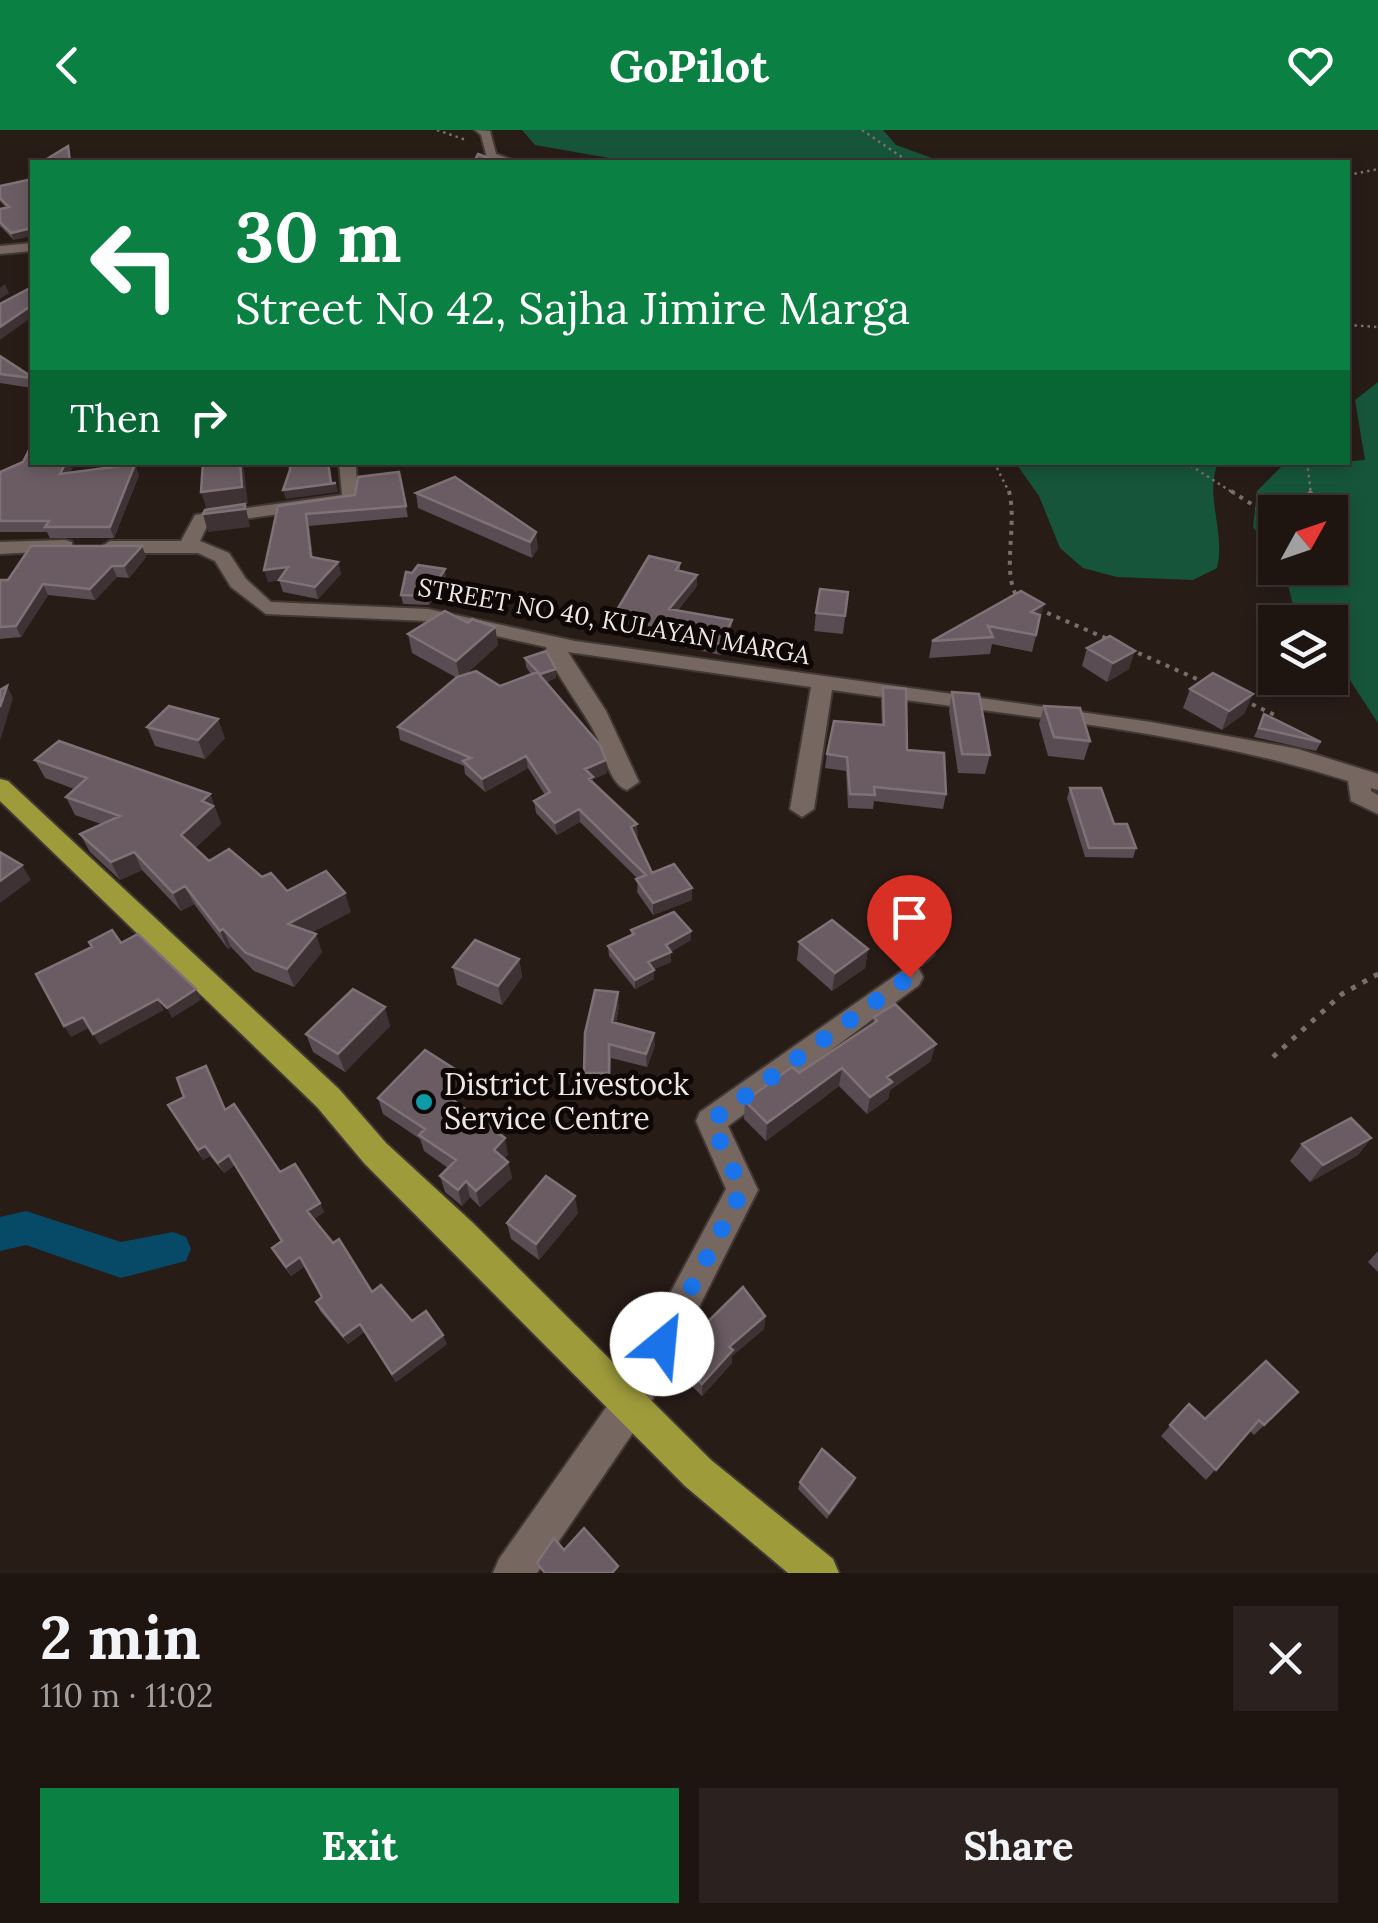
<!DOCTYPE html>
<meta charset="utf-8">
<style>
body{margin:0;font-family:Lora,serif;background:#2b221f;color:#f1f3f6;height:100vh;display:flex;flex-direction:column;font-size:38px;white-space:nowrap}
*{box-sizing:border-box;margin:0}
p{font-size:32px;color:#a19f9f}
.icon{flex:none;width:55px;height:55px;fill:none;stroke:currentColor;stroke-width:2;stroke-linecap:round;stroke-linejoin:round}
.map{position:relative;height:1443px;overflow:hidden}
.panel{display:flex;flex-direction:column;background:#1e1511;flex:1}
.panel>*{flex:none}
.top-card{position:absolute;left:30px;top:30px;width:1320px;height:305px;border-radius:0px;box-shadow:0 5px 15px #0003,0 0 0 2px #3c3431;background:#0b8043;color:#fff;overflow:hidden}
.needle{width:65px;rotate:50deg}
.tools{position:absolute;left:1258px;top:365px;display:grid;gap:20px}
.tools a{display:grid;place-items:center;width:90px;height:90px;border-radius:0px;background:#1e1511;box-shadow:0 5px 15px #0003,0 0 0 2px #3c3431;font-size:50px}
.pin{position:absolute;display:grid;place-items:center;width:85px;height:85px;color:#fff;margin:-102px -42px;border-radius:50% 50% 50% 0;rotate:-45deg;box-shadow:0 0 10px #0007}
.pin .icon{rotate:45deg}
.me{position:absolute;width:110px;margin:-55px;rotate:28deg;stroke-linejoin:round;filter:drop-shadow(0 0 8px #0008)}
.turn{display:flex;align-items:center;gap:35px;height:210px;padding:0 40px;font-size:45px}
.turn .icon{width:130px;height:130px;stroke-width:2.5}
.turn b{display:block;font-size:70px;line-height:85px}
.then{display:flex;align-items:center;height:95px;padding:0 40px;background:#0003;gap:20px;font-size:38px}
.round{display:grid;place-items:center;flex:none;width:105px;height:105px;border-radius:0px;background:#2b221f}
.head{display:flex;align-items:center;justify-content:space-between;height:170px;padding:0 40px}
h1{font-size:60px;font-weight:800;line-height:75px}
.primary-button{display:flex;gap:20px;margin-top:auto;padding:20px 40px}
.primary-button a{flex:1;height:115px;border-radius:0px;background:#0b8043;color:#fff;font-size:40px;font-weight:800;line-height:115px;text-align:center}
.primary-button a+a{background:#2b221f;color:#f1f3f6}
header{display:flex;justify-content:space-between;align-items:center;height:130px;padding:0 40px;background:#0b8043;color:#fff;font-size:45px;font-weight:800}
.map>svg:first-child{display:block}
.forest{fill:#16553a}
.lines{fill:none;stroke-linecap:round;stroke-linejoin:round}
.canal{fill:#074a67;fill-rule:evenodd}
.minor-casing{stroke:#423834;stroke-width:4}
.major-casing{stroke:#423834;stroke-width:4}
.path-far2{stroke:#7a6f6b;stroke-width:2.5;stroke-dasharray:2.5 4;stroke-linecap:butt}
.path-far1{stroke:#7a6f6b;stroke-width:4;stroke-dasharray:4 6;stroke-linecap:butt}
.path{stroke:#7a6f6b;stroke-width:5;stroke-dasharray:5 8;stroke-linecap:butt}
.minor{fill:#776761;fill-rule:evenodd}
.major{fill:#9e9b3b;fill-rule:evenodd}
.wall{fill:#594c52}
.shaded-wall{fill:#3f3234}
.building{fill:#6a5c62;stroke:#7f7276;stroke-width:2.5}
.route{stroke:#1a73e8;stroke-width:18;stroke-dasharray:0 32.4}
.culture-dot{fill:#0f9aa8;stroke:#0d0806;stroke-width:4}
.labels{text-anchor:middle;stroke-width:10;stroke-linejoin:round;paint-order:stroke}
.street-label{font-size:25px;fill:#f0e7e3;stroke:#0d0806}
.near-poi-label{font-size:30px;fill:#f0e7e3;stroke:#0d0806;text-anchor:start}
</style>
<header><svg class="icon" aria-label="back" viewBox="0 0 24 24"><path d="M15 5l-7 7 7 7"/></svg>GoPilot<svg class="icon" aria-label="heart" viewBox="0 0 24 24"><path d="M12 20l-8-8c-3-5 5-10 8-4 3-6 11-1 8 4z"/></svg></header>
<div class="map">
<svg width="1378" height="1443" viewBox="0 0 1378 1443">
<rect width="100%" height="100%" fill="#281c17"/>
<path class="forest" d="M 522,0 L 883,0 L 896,15 L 943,32 L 632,32 L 535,15 Z
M 1378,252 L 1378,593 L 1330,520 L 1330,492 L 1306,492 L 1294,479 L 1284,438 L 1330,438 L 1330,382 L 1275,382 L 1275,426 L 1253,397 L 1257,361 L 1282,336 L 1365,330 L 1355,270 Z
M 1015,332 L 1218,333 C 1204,366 1226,402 1217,438 L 1193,450 L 1117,447 L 1083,438 L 1060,418 L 1039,366 Z"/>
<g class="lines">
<path class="canal" d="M 26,1081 L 121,1112 L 173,1102 L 186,1107 L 191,1119 L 186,1131 L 121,1148 L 26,1115 L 0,1121 L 0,1087 Z"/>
<g class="minor-casing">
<path id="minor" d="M 475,0 L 490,1 L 496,24 L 518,32 L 487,28 L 481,5 Z
M 32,113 L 32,121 L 0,124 L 0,116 Z
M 339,332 L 356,332 L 357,373 L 208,394 L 200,411 L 229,423 L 246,449 L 271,472 L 428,479 L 575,511 L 1151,592 L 1298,619 L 1378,644 L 1378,660 L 1371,658 L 1371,661 L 1378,665 L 1378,684 L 1351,671 L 1348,651 C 1182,598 1003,585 832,560 L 814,679 L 802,687 L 790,679 L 811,557 L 568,522 L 606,581 L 639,652 L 627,660 C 610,655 604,623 597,607 C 584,580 552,541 546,517 L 428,491 L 266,484 L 231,457 L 215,431 L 198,423 L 110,423 L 101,417 L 110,411 L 181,411 L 195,385 L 342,365 Z
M 65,410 L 72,412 L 72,420 L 0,424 L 0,412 Z
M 909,836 L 919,839 L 923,847 L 919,855 L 728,996 L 758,1060 L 643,1288 L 537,1443 L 493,1443 L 499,1429 L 617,1262 L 726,1059 L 696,991 L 700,982 Z"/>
</g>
<g class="major-casing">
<path id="major" d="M 0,649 L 8,651 L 339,959 L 386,1013 L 472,1092 L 711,1330 L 833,1429 L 839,1443 L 788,1443 L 685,1356 L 364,1033 L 317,977 L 0,671 Z"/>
</g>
<path class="path-far2" d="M 437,0 L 466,10
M 862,0 L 909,32
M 1348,45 L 1378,39
M 1348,195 L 1378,197
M 994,332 L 1010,364
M 1185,332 L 1235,364
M 1307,332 L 1311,364"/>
<path class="path-far1" d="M 1009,361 C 1018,398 1000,443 1019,470
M 1231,361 L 1275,389
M 1309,361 L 1329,382
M 1330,384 L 1341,395 L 1335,416 L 1330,414
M 1038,479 L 1110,510
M 1129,519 L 1206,553
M 1243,570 L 1277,586"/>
<path class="path" d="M 1273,927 L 1342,864 L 1378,844"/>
<use href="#minor" class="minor"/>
<use href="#major" class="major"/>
</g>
<path class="wall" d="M 32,49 L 14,110 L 0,96 L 0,79 L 6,78 L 0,71 L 0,56 Z
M 0,226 L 32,247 L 32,258 L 0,253 Z
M 75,332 L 70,343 L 139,345 L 114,408 L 50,408 L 47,402 L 0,402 L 0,342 Z
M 399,342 L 408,387 L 309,396 L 313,428 L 338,432 L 341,444 L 318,469 L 283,462 L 279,450 L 268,452 L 278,376 L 355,365 Z
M 455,347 L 538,418 L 532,428 L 418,378 L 416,363 Z
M 142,416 L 146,427 L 129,448 L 117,447 L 95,470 L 48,465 L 21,507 L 0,509 L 0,450 L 8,450 Z
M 680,433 L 680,441 L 697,445 L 697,456 L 678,480 L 732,490 L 732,502 L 721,525 L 611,502 L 611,490 Z
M 446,448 L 429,475 L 403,474 L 401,465 Z
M 1021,461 L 1040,490 L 1032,522 L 992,514 L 990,524 L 929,528 L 932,511 Z
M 848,462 L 843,504 L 814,501 L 816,483 Z
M 495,497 L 498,515 L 465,545 L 500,556 L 531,544 L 526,537 L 525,528 L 556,548 L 546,552 L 607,643 L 593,649 L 593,653 L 638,706 L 635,708 L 652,743 L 692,758 L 692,770 L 653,785 L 637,762 L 638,749 L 580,692 L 557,705 L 536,683 L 534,671 L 545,665 L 528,638 L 485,662 L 465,644 L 464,636 L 400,610 L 398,597 L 457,548 L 412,523 L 408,504 Z
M 1087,518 L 1129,539 L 1107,552 L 1082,536 Z
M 883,557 L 907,620 L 946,664 L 943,679 L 874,671 L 873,679 L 848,678 L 846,641 L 825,638 L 827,624 L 882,595 L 881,571 Z
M 1190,559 L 1245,583 L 1222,600 L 1183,578 Z
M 952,562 L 990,625 L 985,644 L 958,643 L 949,581 Z
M 1044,576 L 1090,611 L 1084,630 L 1048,626 L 1039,594 Z
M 1264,584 L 1321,612 L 1316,621 L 1254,607 Z
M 147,597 L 225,608 L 205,629 L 155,616 Z
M 35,630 L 210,664 L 221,694 L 195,718 L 209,731 L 262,747 L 287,761 L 351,782 L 312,802 L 322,822 L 294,857 L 254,841 L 231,817 L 228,819 L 194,774 L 181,781 L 142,740 L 120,750 L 90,722 L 80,704 L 101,694 L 75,685 L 66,667 L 74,659 L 45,648 Z
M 1070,658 L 1114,694 L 1136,718 L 1133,728 L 1085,727 L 1067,668 Z
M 631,800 L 691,810 L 670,822 L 671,832 L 654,839 L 654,849 L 635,859 L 609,826 L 608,816 L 631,805 Z
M 799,812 L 868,819 L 865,838 L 832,861 L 797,830 Z
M 898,818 L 935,826 L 922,837 L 910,832 L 904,835 L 896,828 Z
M 519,829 L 522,847 L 502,875 L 457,855 L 453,837 Z
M 619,876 L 616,893 L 655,916 L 647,937 L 611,928 L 610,956 L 585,957 L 584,943 Z
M 874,887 L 931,931 L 890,960 L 888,969 L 867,984 L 839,956 L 766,1011 L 744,989 L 745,971 L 799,943 L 873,894 Z
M 390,896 L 345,942 L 313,922 L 306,904 Z
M 465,959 L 454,971 L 508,1024 L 504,1029 L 508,1032 L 512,1048 L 480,1077 L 470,1067 L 462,1076 L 445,1062 L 440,1046 L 448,1038 L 424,1021 L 420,1009 L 383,984 L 378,968 Z
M 184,967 L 226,979 L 280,1042 L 320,1073 L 324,1082 L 314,1089 L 372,1162 L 447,1214 L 396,1252 L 364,1202 L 348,1214 L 320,1181 L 316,1172 L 322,1167 L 305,1136 L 291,1146 L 277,1127 L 272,1118 L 281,1111 L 235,1035 L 224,1043 L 210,1026 L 203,1030 L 174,985 Z
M 1371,1008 L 1358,1025 L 1310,1052 L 1290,1031 L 1302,1014 Z
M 578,1083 L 539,1130 L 511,1109 L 507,1093 Z
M 1378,1121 L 1378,1142 L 1368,1132 Z
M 765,1186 L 764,1199 L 732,1226 L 732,1233 L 702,1266 L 674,1239 L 673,1226 Z
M 1298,1262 L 1254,1305 L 1250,1301 L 1206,1350 L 1161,1306 L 1189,1274 L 1205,1289 Z
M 855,1348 L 853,1354 L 827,1389 L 798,1359 L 800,1352 Z"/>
<path class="shaded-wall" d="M 32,98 L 32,106 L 14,110 L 11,103 Z
M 5,154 L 9,163 L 0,169 L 0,158 Z
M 32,175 L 32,187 L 0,210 L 0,197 Z
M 66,332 L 75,332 L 64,355 L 60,344 Z
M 240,332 L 241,332 L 244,340 L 248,374 L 245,374 L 250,397 L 208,402 L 203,384 L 207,380 L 201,362 Z
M 329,332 L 332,354 L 336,353 L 338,362 L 286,369 L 283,360 Z
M 135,334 L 139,345 L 114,408 L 110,397 Z
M 306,384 L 309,396 L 314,439 L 311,427 Z
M 536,402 L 538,418 L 532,428 L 530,412 Z
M 142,416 L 146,427 L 129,448 L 124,436 Z
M 338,432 L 341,444 L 318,469 L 315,457 Z
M 112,436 L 117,447 L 95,470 L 90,459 Z
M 288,437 L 291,449 L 268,452 L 264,440 Z
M 445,439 L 446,448 L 429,475 L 428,466 Z
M 697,445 L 697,456 L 669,490 L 669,479 Z
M 43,454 L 48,465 L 21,507 L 16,496 Z
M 1044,474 L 1040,490 L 1027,498 L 1031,482 Z
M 732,490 L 732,502 L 721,525 L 721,514 Z
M 495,497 L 498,515 L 460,549 L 456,531 Z
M 1135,521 L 1129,539 L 1107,552 L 1113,533 Z
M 556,539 L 556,548 L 540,554 L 539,545 Z
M 7,556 L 13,568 L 0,611 L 0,577 Z
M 1253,564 L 1245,583 L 1222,600 L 1229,581 Z
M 218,589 L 225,608 L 205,629 L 198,610 Z
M 526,626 L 528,638 L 485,662 L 482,649 Z
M 606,630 L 607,643 L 593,649 L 594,660 L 585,639 Z
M 210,664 L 221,694 L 189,723 L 181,705 L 202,671 Z
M 579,679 L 580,692 L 557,705 L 555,693 Z
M 637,694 L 638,706 L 631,710 L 631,697 Z
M 134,722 L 142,740 L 120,750 L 111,732 Z
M 22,735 L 31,750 L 0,773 L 0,751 Z
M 185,756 L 194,774 L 181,781 L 173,763 Z
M 692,758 L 692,770 L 653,785 L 653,773 Z
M 345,763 L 351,782 L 294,812 L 288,794 Z
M 223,799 L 231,817 L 228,819 L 220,801 Z
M 691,801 L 691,810 L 666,824 L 666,815 Z
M 316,804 L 322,822 L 294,857 L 287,839 Z
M 937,817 L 935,826 L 922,837 L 924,828 Z
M 868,819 L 865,838 L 832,861 L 835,843 Z
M 671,822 L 671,832 L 648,842 L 648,832 Z
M 912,823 L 910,832 L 904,835 L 906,826 Z
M 519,829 L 522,847 L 502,875 L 498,856 Z
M 654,840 L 654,849 L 635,859 L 635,850 Z
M 196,859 L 201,870 L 172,888 L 167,878 Z
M 618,862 L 619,876 L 613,906 L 612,892 Z
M 158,869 L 164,880 L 100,915 L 93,904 Z
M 385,877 L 390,896 L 345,942 L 338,924 Z
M 83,887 L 89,898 L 71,907 L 64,896 Z
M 654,903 L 655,916 L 647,937 L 646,924 Z
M 936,914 L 931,931 L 890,960 L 888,969 L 867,984 L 870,967 L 887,947 Z
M 842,938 L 839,956 L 766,1011 L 767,993 Z
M 461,943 L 465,959 L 447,979 L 442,962 Z
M 505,1008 L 508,1024 L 498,1036 L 494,1020 Z
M 1371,1008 L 1358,1025 L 1310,1052 L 1323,1035 Z
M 205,1016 L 210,1026 L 203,1030 L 198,1020 Z
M 229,1025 L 235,1035 L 224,1043 L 218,1033 Z
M 508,1032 L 512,1048 L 480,1077 L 476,1061 Z
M 466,1051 L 470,1067 L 462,1076 L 458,1060 Z
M 575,1066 L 578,1083 L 539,1130 L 536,1114 Z
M 320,1073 L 324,1082 L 312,1091 L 307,1081 Z
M 300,1127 L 305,1136 L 291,1146 L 286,1137 Z
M 765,1186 L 764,1199 L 732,1226 L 732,1233 L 702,1266 L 702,1254 L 729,1217 Z
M 360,1194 L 364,1202 L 348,1214 L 343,1206 Z
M 443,1205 L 447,1214 L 396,1252 L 392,1244 Z
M 855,1348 L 853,1354 L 827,1389 L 829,1383 Z"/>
<path class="building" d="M 68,16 L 70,32 L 42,32 Z
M 478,24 L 499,32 L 474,32 Z
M 32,49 L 32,98 L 11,103 L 0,92 L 0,79 L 9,77 L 0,68 L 0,56 Z
M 32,150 L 32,175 L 0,197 L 0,174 L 30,158 Z
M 0,226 L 32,247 L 32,248 L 0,244 Z
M 32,314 L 32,332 L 66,332 L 60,344 L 135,334 L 110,397 L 45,397 L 49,391 L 0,391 L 0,342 L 23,332 Z
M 203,332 L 240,332 L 242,357 L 201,362 Z
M 290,332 L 328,332 L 331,353 L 336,353 L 283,360 L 290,340 Z
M 399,342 L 406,376 L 306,384 L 311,427 L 338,432 L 315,457 L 279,450 L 288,437 L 264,440 L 278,376 L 355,365 L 358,347 Z
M 455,347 L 536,402 L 530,412 L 416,363 Z
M 245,374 L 245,379 L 203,384 L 205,380 Z
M 31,416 L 142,416 L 124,436 L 112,436 L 90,459 L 43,454 L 16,496 L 0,497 L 0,450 L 8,450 Z
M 649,426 L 680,433 L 676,440 L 697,445 L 669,479 L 732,490 L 721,514 L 611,490 Z
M 418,435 L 445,439 L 428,466 L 401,465 L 406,442 L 412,443 Z
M 820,459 L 848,462 L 845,486 L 816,483 Z
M 1021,461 L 1044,474 L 1031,482 L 1040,485 L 1036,505 L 988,496 L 993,507 L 932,511 Z
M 445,481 L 468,493 L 472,489 L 495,497 L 456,531 L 408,504 Z
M 1110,506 L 1135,521 L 1113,533 L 1087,518 Z
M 546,521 L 556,539 L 540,544 L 525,528 Z
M 476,541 L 500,556 L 537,542 L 600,615 L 606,630 L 585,639 L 593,647 L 589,649 L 637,694 L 631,697 L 652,743 L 674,734 L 692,758 L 653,773 L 636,749 L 646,745 L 579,679 L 555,693 L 534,671 L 550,662 L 526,626 L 482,649 L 463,631 L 471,628 L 398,597 L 457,547 Z
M 1213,543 L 1253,564 L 1229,581 L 1190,559 Z
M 7,556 L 0,577 L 0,560 Z
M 883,557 L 906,559 L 907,620 L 944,623 L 946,664 L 874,657 L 875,665 L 850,664 L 847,627 L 827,624 L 834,591 L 884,595 Z
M 952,562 L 979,564 L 990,625 L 962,624 Z
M 169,576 L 218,589 L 198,610 L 147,597 Z
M 1044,576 L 1080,578 L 1090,611 L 1054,607 Z
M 1264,584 L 1321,612 L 1259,598 Z
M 59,611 L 210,664 L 202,671 L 213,676 L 181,705 L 209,731 L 229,719 L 262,747 L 271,743 L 287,761 L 326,741 L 345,763 L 288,794 L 316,804 L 287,839 L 246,823 L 223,799 L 220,801 L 185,756 L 173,763 L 134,722 L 111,732 L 80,704 L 120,686 L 66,667 L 87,648 L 35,630 Z
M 1070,658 L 1101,658 L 1114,694 L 1127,694 L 1136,718 L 1089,718 Z
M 0,722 L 22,735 L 0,751 Z
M 674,782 L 691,801 L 666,815 L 671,822 L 648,832 L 654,840 L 635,850 L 608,816 L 634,804 L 631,800 Z
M 832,790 L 868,819 L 835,843 L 799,812 Z
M 112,800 L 121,813 L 138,804 L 196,859 L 167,878 L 158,869 L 93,904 L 83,887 L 64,896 L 36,844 L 92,817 L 89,812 Z
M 914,804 L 937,817 L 924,828 L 912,823 L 906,826 L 898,818 Z
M 475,810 L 519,829 L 498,856 L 453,837 Z
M 353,859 L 385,877 L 338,924 L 306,904 Z
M 595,860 L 618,862 L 612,892 L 654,903 L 646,924 L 609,914 L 609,943 L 584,943 L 585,903 Z
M 895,874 L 936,914 L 887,947 L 892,952 L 870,967 L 842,938 L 767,993 L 745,971 L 792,937 L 799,943 L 877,891 L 874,887 Z
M 425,920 L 461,943 L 442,962 L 505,1008 L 494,1020 L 508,1032 L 476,1061 L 466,1051 L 458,1060 L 440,1046 L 456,1030 L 419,1005 L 425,999 L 378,968 Z
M 206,936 L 225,980 L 234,974 L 280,1042 L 295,1034 L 320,1073 L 307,1081 L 333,1113 L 339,1109 L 372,1162 L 381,1155 L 412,1191 L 426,1181 L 443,1205 L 392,1244 L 360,1194 L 343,1206 L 316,1172 L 322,1167 L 300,1127 L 286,1137 L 272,1118 L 282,1111 L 229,1025 L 218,1033 L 205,1016 L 198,1020 L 168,975 L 184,967 L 177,948 Z
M 1351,988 L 1371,1008 L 1323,1035 L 1302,1014 Z
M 546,1046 L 575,1066 L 536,1114 L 507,1093 Z
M 743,1157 L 765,1186 L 729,1217 L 733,1220 L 702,1254 L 673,1226 Z
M 1266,1231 L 1298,1262 L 1264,1295 L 1259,1290 L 1216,1340 L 1170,1295 L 1189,1274 L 1205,1289 Z
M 822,1319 L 855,1348 L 829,1383 L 800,1352 Z
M 584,1398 L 618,1436 L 612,1443 L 545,1443 L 537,1433 L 554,1408 L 564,1420 Z"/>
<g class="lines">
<path class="route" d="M 662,1214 L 742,1060 L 711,991 L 909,847"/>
</g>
<circle class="culture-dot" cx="424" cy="972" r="10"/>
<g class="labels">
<g class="street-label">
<text transform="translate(614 491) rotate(10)" y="9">STREET NO 40, KULAYAN MARGA</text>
</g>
<g class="near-poi-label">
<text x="444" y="965">District Livestock<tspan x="444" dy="34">Service Centre</tspan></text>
</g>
</g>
</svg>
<div class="tools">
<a><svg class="needle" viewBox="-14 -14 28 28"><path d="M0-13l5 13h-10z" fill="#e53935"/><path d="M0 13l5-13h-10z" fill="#a19f9f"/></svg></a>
<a><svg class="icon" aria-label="layers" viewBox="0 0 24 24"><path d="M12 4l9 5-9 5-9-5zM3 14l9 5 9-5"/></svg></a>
</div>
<div class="pin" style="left:909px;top:847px;background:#d93025"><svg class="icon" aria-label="arrive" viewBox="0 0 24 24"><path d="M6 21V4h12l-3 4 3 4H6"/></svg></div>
<svg class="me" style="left:662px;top:1214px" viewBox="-20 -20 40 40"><circle r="19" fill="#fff"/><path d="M0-13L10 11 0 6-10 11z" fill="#1a73e8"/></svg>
<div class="top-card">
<div class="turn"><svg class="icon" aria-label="left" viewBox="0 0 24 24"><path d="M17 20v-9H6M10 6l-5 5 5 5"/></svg><div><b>30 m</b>Street No 42, Sajha Jimire Marga</div></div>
<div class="then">Then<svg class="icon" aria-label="right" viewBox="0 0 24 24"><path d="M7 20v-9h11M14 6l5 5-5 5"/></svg></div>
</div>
</div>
<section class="panel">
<div class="head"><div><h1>2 min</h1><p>110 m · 11:02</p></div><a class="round"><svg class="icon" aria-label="close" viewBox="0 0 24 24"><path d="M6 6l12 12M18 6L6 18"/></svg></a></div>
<div class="primary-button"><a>Exit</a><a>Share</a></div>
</section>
